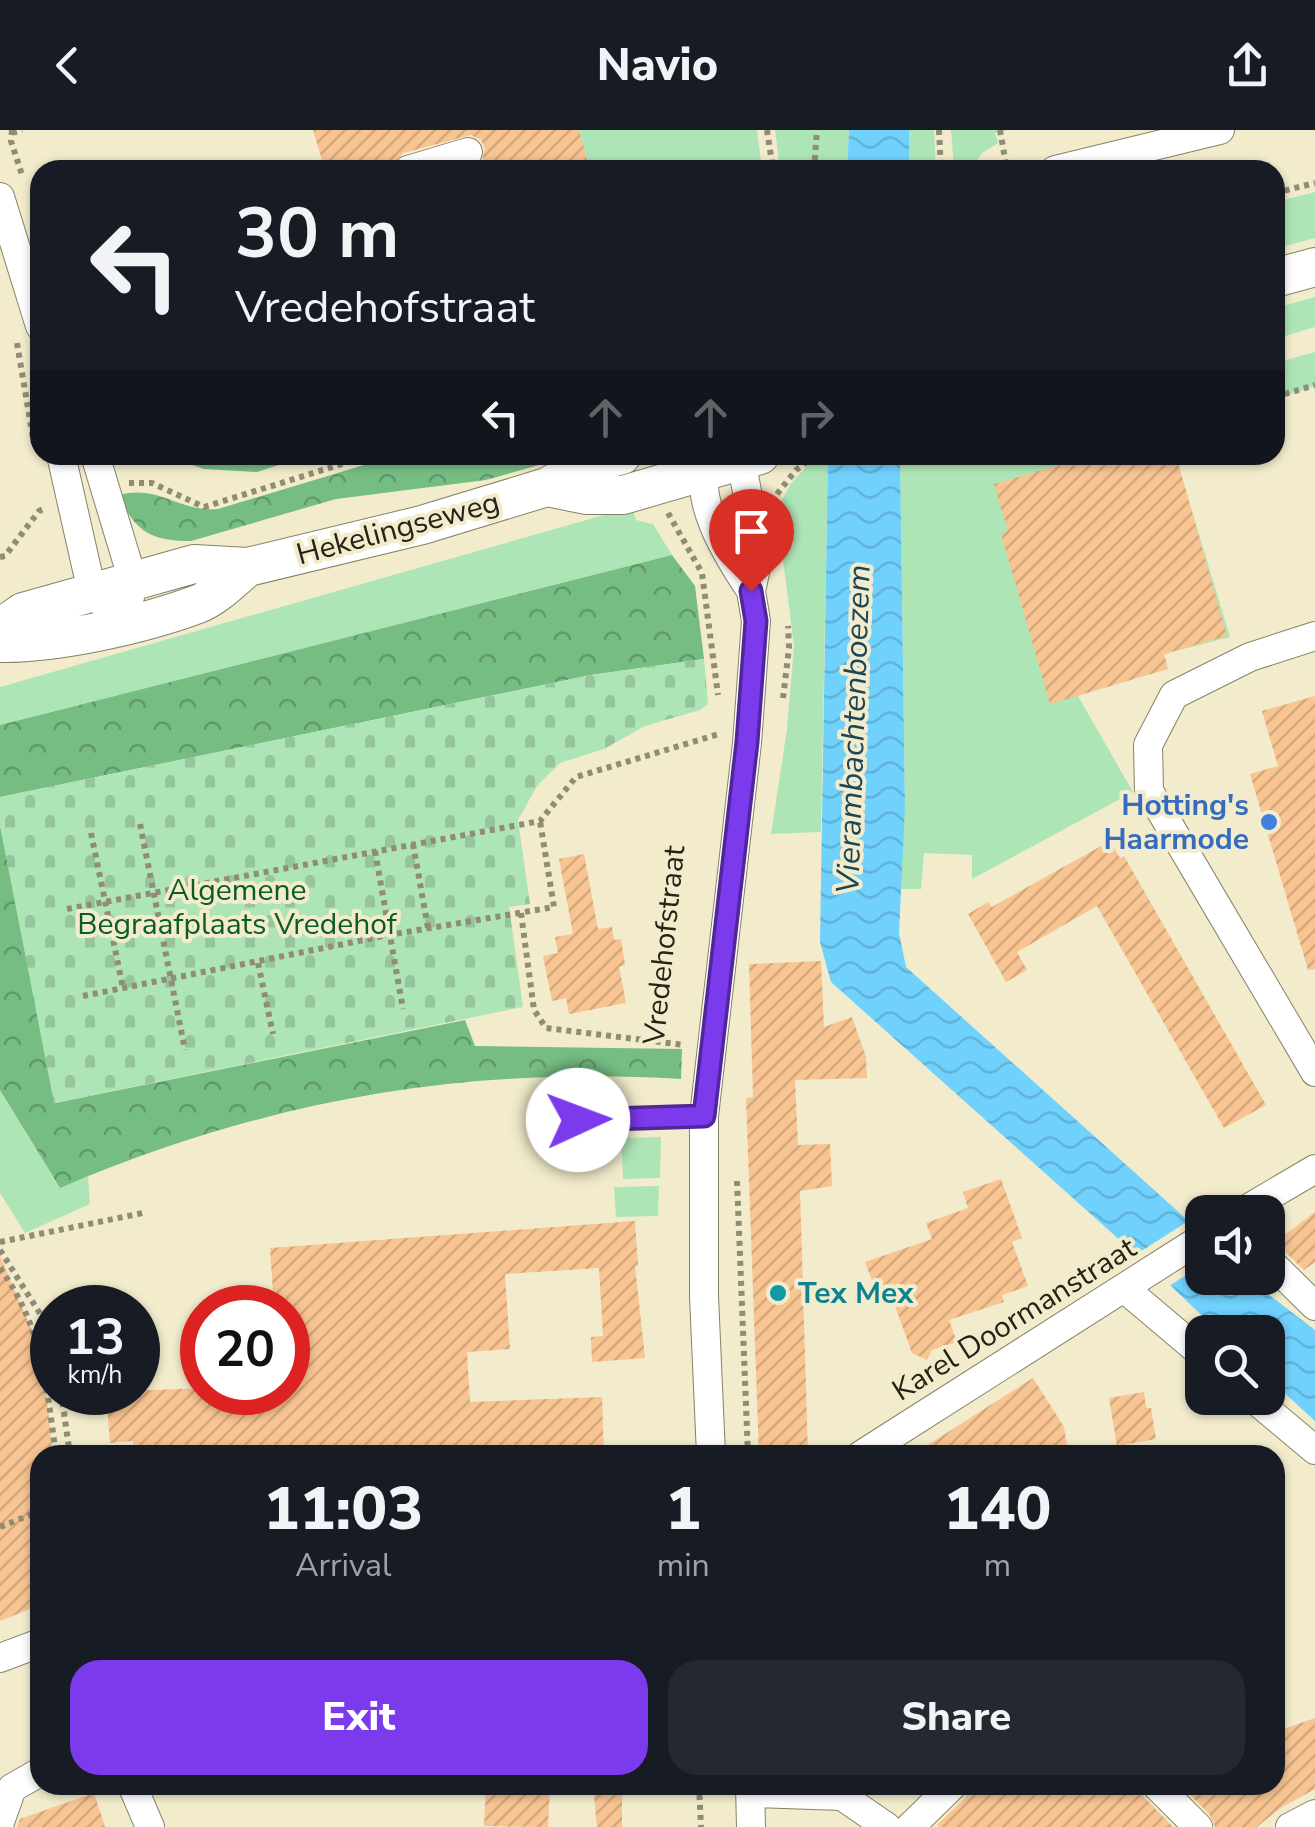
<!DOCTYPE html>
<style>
body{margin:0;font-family:"Nunito Sans",sans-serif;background:#242831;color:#f1f3f6;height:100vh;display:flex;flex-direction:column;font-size:38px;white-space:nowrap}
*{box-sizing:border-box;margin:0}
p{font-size:32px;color:#9ea1a6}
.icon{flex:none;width:55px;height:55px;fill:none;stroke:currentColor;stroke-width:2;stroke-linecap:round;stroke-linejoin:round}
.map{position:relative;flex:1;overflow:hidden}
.panel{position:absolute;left:30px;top:1315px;width:1255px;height:350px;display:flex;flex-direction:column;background:#171b24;border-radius:30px;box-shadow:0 2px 8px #0004}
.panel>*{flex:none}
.top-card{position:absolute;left:30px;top:30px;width:1255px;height:305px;border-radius:30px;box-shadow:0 2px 8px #0004;background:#171b24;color:#f1f3f6;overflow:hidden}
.controls{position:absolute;left:1185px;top:1065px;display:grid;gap:20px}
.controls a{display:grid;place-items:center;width:100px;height:100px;border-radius:20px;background:#171b24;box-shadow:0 2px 8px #0004;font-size:50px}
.speed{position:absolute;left:30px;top:1155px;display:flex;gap:20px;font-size:50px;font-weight:700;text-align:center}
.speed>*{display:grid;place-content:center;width:130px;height:130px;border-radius:50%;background:#171b24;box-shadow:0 2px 8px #0004;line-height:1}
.speed small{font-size:25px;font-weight:400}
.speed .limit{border:15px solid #d22;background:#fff;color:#111}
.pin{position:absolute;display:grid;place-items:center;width:85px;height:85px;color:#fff;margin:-102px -42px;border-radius:50% 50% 50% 0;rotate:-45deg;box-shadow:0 0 10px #0007}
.pin .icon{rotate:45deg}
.me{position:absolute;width:110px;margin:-55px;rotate:88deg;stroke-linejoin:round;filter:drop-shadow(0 0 8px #0008)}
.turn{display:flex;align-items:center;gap:35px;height:210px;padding:0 40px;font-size:45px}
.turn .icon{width:130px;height:130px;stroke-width:2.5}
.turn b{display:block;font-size:70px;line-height:85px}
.lanes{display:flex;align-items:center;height:95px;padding:0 40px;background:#0003;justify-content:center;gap:50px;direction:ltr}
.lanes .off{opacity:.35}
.eta{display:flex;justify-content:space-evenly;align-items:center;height:170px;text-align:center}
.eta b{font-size:60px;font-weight:800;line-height:70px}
.cta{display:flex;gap:20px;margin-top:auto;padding:20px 40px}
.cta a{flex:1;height:115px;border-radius:30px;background:#7c3aed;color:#fff;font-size:40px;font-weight:800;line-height:115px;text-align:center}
.cta a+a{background:#242831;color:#f1f3f6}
header{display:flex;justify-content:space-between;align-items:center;height:130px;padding:0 40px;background:#171b24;font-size:45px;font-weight:800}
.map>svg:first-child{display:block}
.green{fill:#aee5b6}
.forest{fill:url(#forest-crowns)}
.cemetery{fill:url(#cemetery-stones)}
.water{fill:url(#water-waves)}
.pier{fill:#f2eccc}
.building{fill:url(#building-hatch)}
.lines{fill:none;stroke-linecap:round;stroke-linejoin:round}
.lane-casing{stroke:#878266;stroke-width:16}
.street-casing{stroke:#878266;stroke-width:30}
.secondary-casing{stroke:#878266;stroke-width:40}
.path{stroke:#908c75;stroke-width:6;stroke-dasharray:5 5;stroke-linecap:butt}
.lane{stroke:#fff;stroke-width:14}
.street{stroke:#fff;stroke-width:28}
.secondary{stroke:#fff;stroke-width:38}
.route-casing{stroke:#51269a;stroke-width:25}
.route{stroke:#7c3aed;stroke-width:18}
.shop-dot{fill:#3f7fe0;stroke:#f2eccc;stroke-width:4}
.culture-dot{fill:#0f9aa8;stroke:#f2eccc;stroke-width:4}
.labels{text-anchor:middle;stroke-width:8;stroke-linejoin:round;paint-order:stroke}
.street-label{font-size:30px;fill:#252317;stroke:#f2eccc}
.shop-label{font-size:30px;font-weight:bold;fill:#366cbe;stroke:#f2eccc;text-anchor:end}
.park-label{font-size:30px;fill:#0b5d28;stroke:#f2eccc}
.culture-label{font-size:30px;font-weight:bold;fill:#0d838f;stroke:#f2eccc;text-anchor:start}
.water-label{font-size:32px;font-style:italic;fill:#1b4658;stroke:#f2eccc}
</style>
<header><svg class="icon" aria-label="back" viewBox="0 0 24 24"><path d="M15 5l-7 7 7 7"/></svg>Navio<svg class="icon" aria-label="share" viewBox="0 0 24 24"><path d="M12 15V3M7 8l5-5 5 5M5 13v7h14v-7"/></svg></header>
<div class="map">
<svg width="1315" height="1697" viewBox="0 0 1315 1697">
<defs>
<pattern id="forest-crowns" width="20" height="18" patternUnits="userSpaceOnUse" patternTransform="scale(2.5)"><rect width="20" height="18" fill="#76bd84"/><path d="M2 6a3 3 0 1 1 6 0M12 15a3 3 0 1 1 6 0" fill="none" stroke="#61996b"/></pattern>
<pattern id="cemetery-stones" width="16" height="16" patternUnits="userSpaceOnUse" patternTransform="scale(2.5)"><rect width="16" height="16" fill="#aee5b6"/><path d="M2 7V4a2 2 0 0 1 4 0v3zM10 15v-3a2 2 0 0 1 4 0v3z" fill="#96c49c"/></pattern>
<pattern id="water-waves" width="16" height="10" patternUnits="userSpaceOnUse" patternTransform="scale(2.5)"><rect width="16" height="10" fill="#70d1fd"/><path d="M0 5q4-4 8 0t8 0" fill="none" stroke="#61b3d8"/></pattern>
<pattern id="building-hatch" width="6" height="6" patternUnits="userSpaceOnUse" patternTransform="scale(2.5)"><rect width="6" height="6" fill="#f8c492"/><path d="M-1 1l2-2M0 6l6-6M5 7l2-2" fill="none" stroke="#d4a87d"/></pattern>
</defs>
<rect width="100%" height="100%" fill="#f2eccc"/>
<path class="green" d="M 554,0 L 757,0 L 762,40 L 590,40 L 587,28 Z
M 775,0 L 849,0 L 847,40 L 780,40 Z
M 909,0 L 934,0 L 936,40 L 909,40 Z
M 951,0 L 1008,0 L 995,3 L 998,13 L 982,23 L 971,40 L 954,40 Z
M 1315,62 L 1315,108 L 1275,119 L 1275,72 Z
M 1315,167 L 1315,197 L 1275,209 L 1275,178 Z
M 1315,222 L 1315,256 L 1275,269 L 1275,233 Z
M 900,325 L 1175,325 L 1230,507 L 1164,524 L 1078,566 L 1133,662 L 972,749 L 972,725 L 924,723 L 921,759 L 899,759 L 905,677 Z
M 828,326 L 821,702 L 771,704 L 787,599 L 794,516 L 779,399 L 780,374 L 791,353 L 807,336 Z
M 632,377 L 636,390 L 653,394 L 672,425 L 0,595 L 0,557 Z
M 0,960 L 59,1057 L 88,1046 L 90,1074 L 25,1103 L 0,1063 Z
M 661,1007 L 660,1048 L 623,1049 L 621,1008 Z
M 659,1056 L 658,1086 L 616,1087 L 614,1057 Z"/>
<path class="forest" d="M 163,325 L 310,325 L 257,342 L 204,339 Z
M 397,325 L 574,325 L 486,350 L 336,369 L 191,411 C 151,411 135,402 119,365 C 158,354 179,382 218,379 Z
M 672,425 L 695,456 L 704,529 L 591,545 L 0,667 L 0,595 Z
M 0,695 L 55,973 L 465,890 L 475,916 L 682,919 L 681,949 C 459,936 264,971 60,1058 L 0,960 Z"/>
<path class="cemetery" d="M 704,529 L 708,574 L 700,580 L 645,596 L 604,619 L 560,633 L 537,656 L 518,690 L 530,774 L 509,777 L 523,877 L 54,973 L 0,695 L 0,667 L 591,545 Z"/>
<path class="water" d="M 849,0 L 909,0 L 909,40 L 847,40 Z
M 828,325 L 900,325 L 905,677 L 899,803 L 906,837 L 1192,1094 L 1202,1107 L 1202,1148 L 1247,1148 L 1315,1200 L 1315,1291 L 1268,1248 L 1268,1202 L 1219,1202 L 1169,1154 L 831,852 L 820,812 Z"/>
<path class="pier" d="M 1193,1088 L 1202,1099 L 1202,1135 L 1166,1158 L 1132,1127 Z"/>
<path class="building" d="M 313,0 L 579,0 L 590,40 L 480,40 L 485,18 L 481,10 L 471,5 L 403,23 L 391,37 L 379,40 L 325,40 Z
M 1095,325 L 1176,325 L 1227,506 L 1164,524 L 1168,539 L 1050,574 L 1001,404 L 1008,401 L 994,354 Z
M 1315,566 L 1315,839 L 1308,840 L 1250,644 L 1278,636 L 1262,581 Z
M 1110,711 L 1120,728 L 1124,726 L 1266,975 L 1224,998 L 1097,776 L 1017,822 L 1027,840 L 1006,852 L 968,784 L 988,772 L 992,777 Z
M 584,724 L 598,799 L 612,797 L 614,810 L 621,809 L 625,835 L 619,837 L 626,873 L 569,884 L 566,868 L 552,871 L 543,826 L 558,823 L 555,807 L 573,804 L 559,729 Z
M 821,831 L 824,897 L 852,887 L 866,927 L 867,948 L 795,950 L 798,1015 L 830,1014 L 832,1056 L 800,1061 L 808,1325 L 759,1325 L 746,968 L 753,967 L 749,834 Z
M 1001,1049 L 1022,1108 L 1012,1112 L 1028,1156 L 1002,1165 L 1004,1172 L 949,1190 L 957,1212 L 932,1220 L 927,1230 L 912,1223 L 887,1154 L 875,1158 L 865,1132 L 932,1109 L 926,1093 L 968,1078 L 963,1062 Z
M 1315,1082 L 1315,1132 L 1304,1140 L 1275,1112 Z
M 635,1091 L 638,1135 L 635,1136 L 645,1228 L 592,1232 L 591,1207 L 603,1206 L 599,1138 L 505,1144 L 510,1219 L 467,1222 L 470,1272 L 602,1267 L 604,1325 L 134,1325 L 133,1311 L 110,1313 L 106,1262 L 202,1258 L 202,1262 L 288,1262 L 288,1178 L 274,1178 L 270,1118 Z
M 0,1126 L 34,1205 L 47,1270 L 53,1325 L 40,1325 L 40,1475 L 0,1491 Z
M 1033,1248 L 1064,1297 L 1067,1315 L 1052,1319 L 1053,1325 L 912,1325 Z
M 1144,1262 L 1146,1278 L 1151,1278 L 1156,1309 L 1117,1316 L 1109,1268 Z
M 1315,1588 L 1315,1659 L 1279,1679 L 1257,1697 L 1215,1697 L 1210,1685 L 1181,1655 L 1275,1655 L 1275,1602 Z
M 486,1655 L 550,1655 L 548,1697 L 484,1696 Z
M 593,1655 L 622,1655 L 622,1697 L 597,1697 Z
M 970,1655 L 1139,1655 L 1144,1667 L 1173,1697 L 939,1697 L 937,1695 L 966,1667 Z
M 94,1663 L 105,1697 L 17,1697 L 20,1689 Z"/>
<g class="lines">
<g class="lane-casing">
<path id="lane" d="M 577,989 L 704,986"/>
</g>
<g class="street-casing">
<path id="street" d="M 408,40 L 468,22
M 1055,40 L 1220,0
M 0,67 L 40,196
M 61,325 L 92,462 L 124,494
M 95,325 L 133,451 L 130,467
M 708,325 C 691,369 727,425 751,461
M 1315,506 L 1250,527 L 1174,565 L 1148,615 L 1149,661 L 1315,942
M 1242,1082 L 1315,1039
M 1268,1130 L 1315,1176
M 1125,1159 L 1202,1224
M 1253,1268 L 1315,1320
M 711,1325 L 704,1166 L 704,986 L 747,613 L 756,491 L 751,461 L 759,424 L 740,325
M 861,1325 L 1202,1108
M 0,1528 L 40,1513
M 132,1655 L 150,1697
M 750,1655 L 751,1697
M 1156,1655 L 1198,1697
M 751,1663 L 842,1666 L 887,1697
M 0,1692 L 12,1658 L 40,1642
M 910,1697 L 953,1655
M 1290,1697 L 1315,1684"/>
</g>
<g class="secondary-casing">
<path id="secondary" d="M 1275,148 L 1315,137
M 547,357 L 586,365 L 623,365 L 760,325
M 0,498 L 23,482 L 194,434 L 248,437 L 422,395 L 547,357 L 587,335 L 622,325
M 0,513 C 56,514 145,494 198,474 C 216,467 233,449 248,437"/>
</g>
<path class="path" d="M 12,0 L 11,11 L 23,48
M 767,0 L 773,40
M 939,0 L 941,40
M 1000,0 L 1007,40
M 12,3 L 22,0
M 814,40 L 817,0
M 1275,63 L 1315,53
M 17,213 L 34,314
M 1275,267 L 1315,255
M 129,353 L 152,353 L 204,377 L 371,325
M 777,364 L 796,340 L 816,325
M 668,383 L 702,443 L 718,565
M 0,427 L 5,426 L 39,381 L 46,378
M 783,568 L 789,518 L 788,496
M 140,694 L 185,920
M 91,703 L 123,858
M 413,714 L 428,798
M 375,721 L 403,879
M 67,779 L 540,691 L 576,647 L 719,604
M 521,783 L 534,880 L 546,898 L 684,915
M 258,833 L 273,904
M 83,866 L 389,805 L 554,777 L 540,691
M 737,1051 L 748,1325
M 0,1112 L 143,1083
M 0,1120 L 44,1190 L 52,1227
M 0,1138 C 43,1198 46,1254 56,1325
M 61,1262 L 70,1325
M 0,1397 L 40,1381
M 699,1655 L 701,1697
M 699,1660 L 723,1661"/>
<use href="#lane" class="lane"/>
<use href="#street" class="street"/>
<use href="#secondary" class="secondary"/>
</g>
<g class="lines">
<g class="route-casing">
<path id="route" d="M 578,990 L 704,986 L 747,612 L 756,491 L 751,461"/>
</g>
<use href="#route" class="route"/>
</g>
<circle class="shop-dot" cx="1269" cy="692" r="10"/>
<circle class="culture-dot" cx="778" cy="1163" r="10"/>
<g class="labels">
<g class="street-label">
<text transform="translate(398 398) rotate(-15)" y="10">Hekelingseweg</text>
<text transform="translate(664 815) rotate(-84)" y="10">Vredehofstraat</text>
<text transform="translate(1014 1189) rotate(-32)" y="10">Karel Doormanstraat</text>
</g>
<g class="shop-label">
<text x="1249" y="685">Hotting's<tspan x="1249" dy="34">Haarmode</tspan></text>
</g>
<g class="park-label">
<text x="237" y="770">Algemene<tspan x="237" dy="34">Begraafplaats Vredehof</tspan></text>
</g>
<g class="culture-label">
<text x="798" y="1173">Tex Mex</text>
</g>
<g class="water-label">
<text transform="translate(853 599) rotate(-88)" y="11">Vierambachtenboezem</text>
</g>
</g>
</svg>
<div class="controls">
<a><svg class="icon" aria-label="sound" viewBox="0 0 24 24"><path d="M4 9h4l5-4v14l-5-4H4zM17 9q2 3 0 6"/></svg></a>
<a><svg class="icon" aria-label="search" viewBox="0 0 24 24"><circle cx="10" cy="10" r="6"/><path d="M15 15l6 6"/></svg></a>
</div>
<div class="speed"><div>13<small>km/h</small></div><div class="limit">20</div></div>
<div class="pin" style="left:751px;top:461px;background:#d93025"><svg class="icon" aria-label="arrive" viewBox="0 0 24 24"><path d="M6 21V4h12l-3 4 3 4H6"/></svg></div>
<svg class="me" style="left:578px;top:990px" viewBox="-20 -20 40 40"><circle r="19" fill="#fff"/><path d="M0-13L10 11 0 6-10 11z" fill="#7c3aed"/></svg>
<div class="top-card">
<div class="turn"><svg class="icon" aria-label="left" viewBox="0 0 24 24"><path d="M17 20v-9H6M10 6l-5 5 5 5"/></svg><div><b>30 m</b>Vredehofstraat</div></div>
<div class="lanes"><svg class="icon" aria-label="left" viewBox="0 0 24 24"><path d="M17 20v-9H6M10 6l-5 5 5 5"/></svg><svg class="icon off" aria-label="ahead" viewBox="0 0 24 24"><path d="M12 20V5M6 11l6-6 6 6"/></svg><svg class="icon off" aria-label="ahead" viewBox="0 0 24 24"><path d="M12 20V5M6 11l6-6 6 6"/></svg><svg class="icon off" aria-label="right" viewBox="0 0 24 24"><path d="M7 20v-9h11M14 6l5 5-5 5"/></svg></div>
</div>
<section class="panel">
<div class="eta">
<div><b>11:03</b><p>Arrival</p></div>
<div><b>1</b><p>min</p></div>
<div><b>140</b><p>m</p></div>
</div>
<div class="cta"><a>Exit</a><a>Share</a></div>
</section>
</div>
